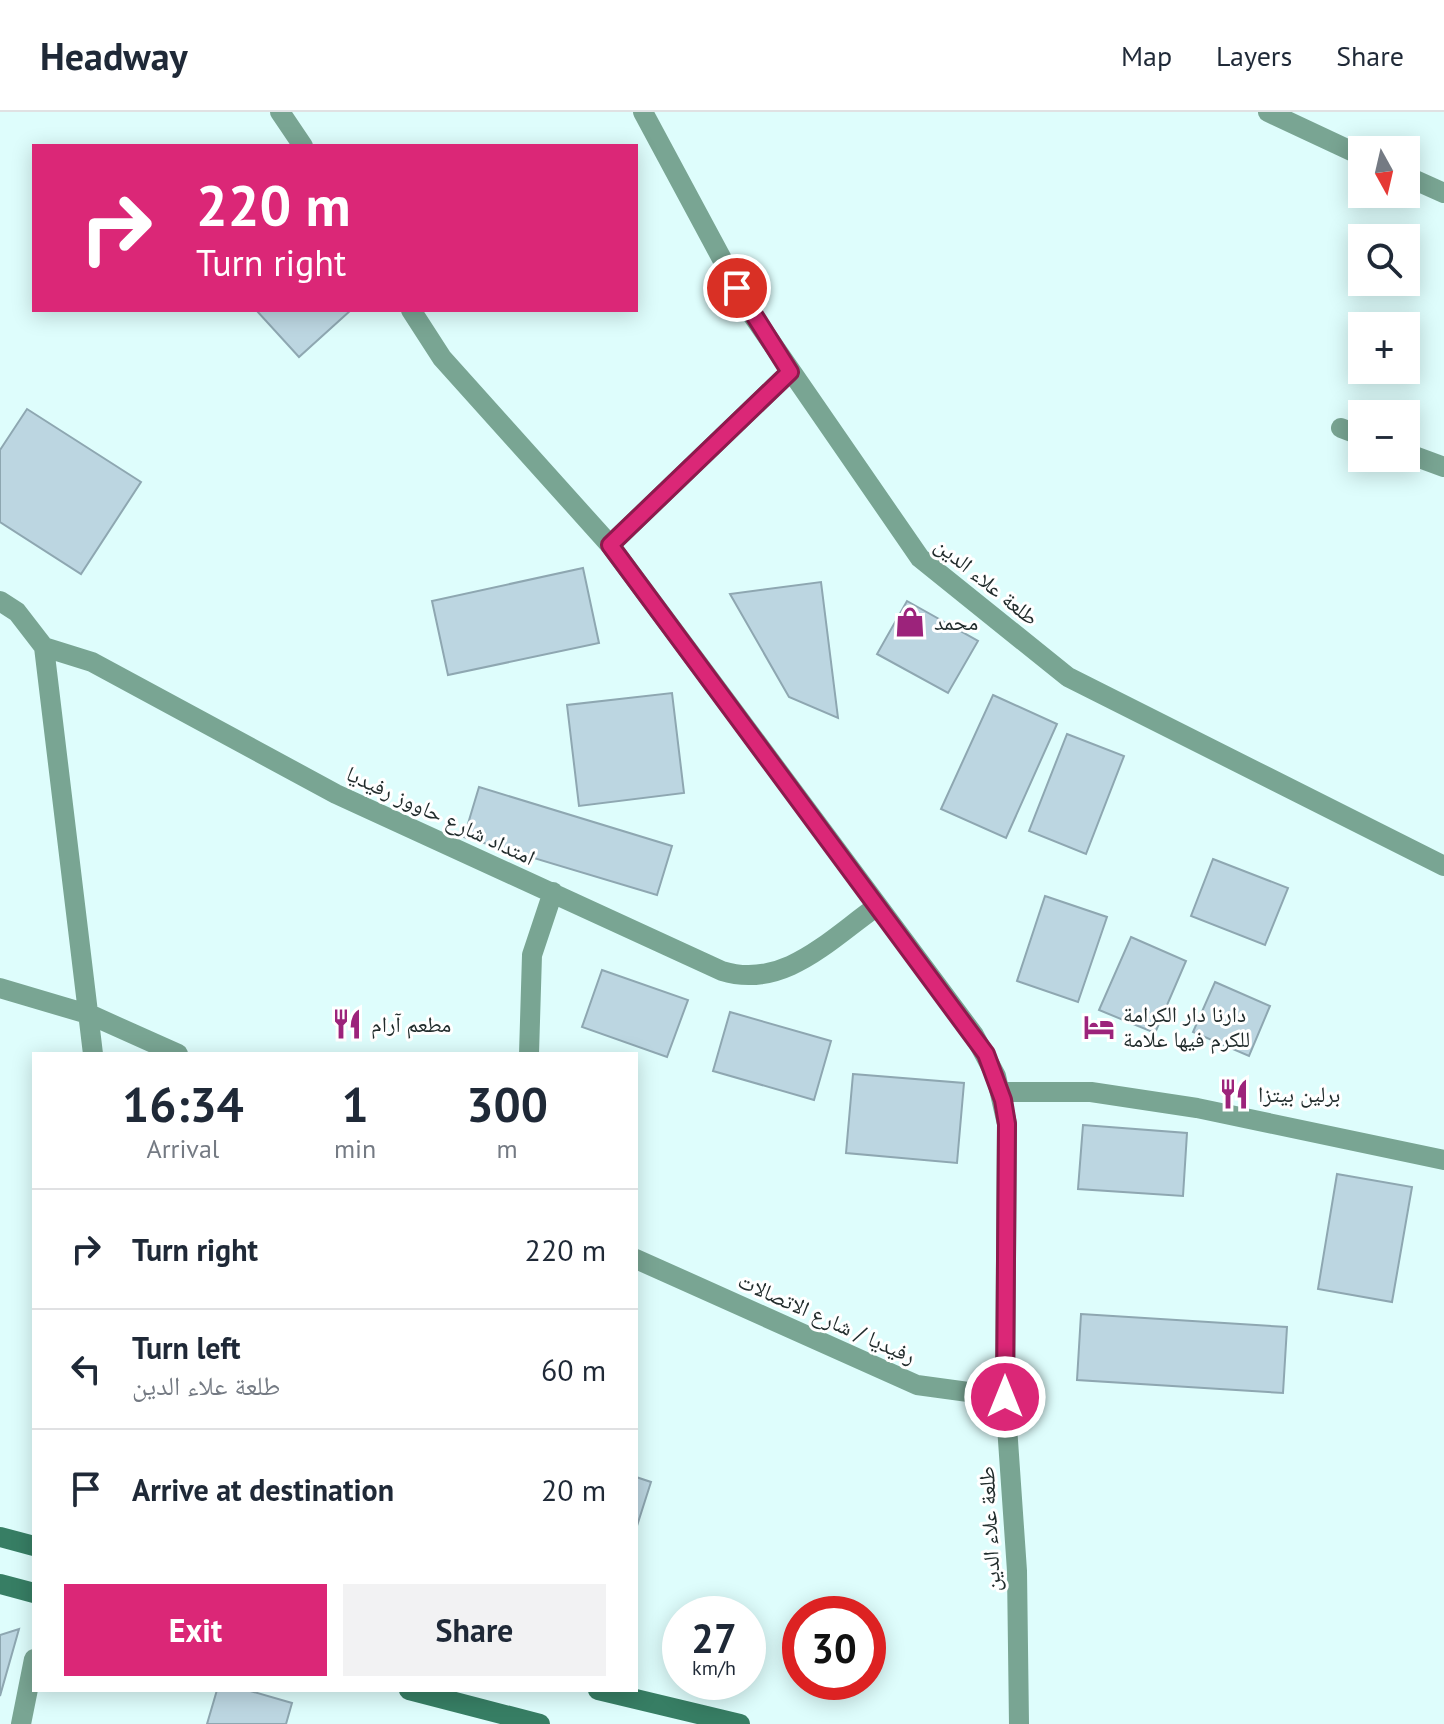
<!DOCTYPE html>
<meta charset="utf-8">
<style>
body{margin:0;font-family:"PT Sans","Noto Naskh Arabic",sans-serif;background:#f2f2f3;color:#1f2937;height:100vh;display:flex;flex-direction:column;font-size:30px;white-space:nowrap}
*{box-sizing:border-box;margin:0}
p{font-size:26px;color:#747a83}
.icon{flex:none;width:44px;height:44px;fill:none;stroke:currentColor;stroke-width:2;stroke-linecap:round;stroke-linejoin:round}
.map{position:relative;flex:1;overflow:hidden}
.details{position:absolute;left:32px;top:940px;width:606px;height:640px;display:flex;flex-direction:column;background:#fff;border-radius:0px;box-shadow:0 4px 20px #0003}
.details>*{flex:none}
.guide{position:absolute;left:32px;top:32px;width:606px;height:168px;border-radius:0px;box-shadow:0 4px 20px #0003;background:#db2777;color:#fff;overflow:hidden}
.needle{width:52px;rotate:172deg}
.controls{position:absolute;left:1348px;top:24px;display:grid;gap:16px}
.controls a{display:grid;place-items:center;width:72px;height:72px;border-radius:0px;background:#fff;box-shadow:0 4px 20px #0003;font-size:40px}
.speed{position:absolute;left:662px;top:1484px;display:flex;gap:16px;font-size:40px;font-weight:700;text-align:center}
.speed>*{display:grid;place-content:center;width:104px;height:104px;border-radius:50%;background:#fff;box-shadow:0 4px 20px #0003;line-height:1}
.speed small{font-size:20px;font-weight:400}
.speed .limit{border:12px solid #d22;background:#fff;color:#111}
.pin{position:absolute;display:grid;place-items:center;width:68px;height:68px;color:#fff;margin:-34px;border:4px solid #fff;border-radius:50%;box-shadow:0 2px 8px #0007}
.me{position:absolute;width:88px;margin:-44px;rotate:0deg;stroke-linejoin:round;filter:drop-shadow(0 0 6px #0008)}
.turn{display:flex;align-items:center;gap:28px;height:168px;padding:0 32px;font-size:36px}
.turn .icon{width:104px;height:104px;stroke-width:2.5}
.turn b{display:block;font-size:56px;line-height:68px}
.eta{display:flex;justify-content:space-evenly;align-items:center;height:136px;text-align:center}
.eta b{font-size:48px;font-weight:600;line-height:56px}
.button{display:flex;gap:16px;margin-top:auto;padding:16px 32px}
.button a{flex:1;height:92px;border-radius:0px;background:#db2777;color:#fff;font-size:32px;font-weight:600;line-height:92px;text-align:center}
.button a+a{background:#f2f2f3;color:#1f2937}
ul{padding:0;list-style:none}
li{display:flex;align-items:center;gap:24px;height:120px;padding:0 32px;border-top:2px solid #e0e1e3}
li div{flex:1}
li b{display:block;font-size:30px}
li em{font-style:normal}
header{display:flex;align-items:center;gap:48px;box-sizing:border-box;height:112px;padding:0 40px;background:#fff;border-bottom:2px solid #e0e1e3}
header strong{font-size:38px}
nav{display:flex;gap:44px;margin-inline-start:auto;font-size:28px}
.map>svg:first-child{display:block}
.building{fill:#bcd6e1;stroke:#8ea7b1;stroke-width:2}
.lines{fill:none;stroke-linecap:round;stroke-linejoin:round}
.minor{stroke:#79a593;stroke-width:20}
.secondary{stroke:#377e64;stroke-width:20}
.route-casing{stroke:#8e194d;stroke-width:20}
.route{stroke:#db2777;stroke-width:14}
.labels{text-anchor:middle;stroke-width:6;stroke-linejoin:round;paint-order:stroke}
.street-label{font-size:22px;fill:#212c2c;stroke:#fff}
.poi-label{font-size:22px;fill:#212c2c;stroke:#fff;text-anchor:start}
</style>
<header>
<strong>Headway</strong>
<nav><a>Map</a><a>Layers</a><a>Share</a></nav>
</header>
<div class="map">
<svg width="1444" height="1612" viewBox="0 0 1444 1612">
<rect width="100%" height="100%" fill="#defdfc"/>
<path class="building" d="M 256,198 L 351,198 L 299,245 Z
M 27,297 L 141,370 L 81,462 L 0,410 L 0,338 Z
M 583,456 L 599,531 L 448,563 L 432,489 Z
M 821,470 L 838,606 L 789,585 L 730,482 Z
M 907,489 L 978,529 L 948,581 L 877,542 Z
M 672,581 L 684,681 L 579,694 L 567,593 Z
M 993,583 L 1057,612 L 1006,726 L 941,697 Z
M 1067,622 L 1124,644 L 1086,742 L 1029,719 Z
M 479,675 L 672,734 L 657,783 L 464,725 Z
M 1213,747 L 1288,776 L 1265,833 L 1191,804 Z
M 1045,784 L 1107,805 L 1078,890 L 1017,869 Z
M 1131,825 L 1186,849 L 1155,921 L 1099,898 Z
M 602,858 L 688,888 L 667,945 L 582,915 Z
M 1215,870 L 1270,894 L 1249,944 L 1193,920 Z
M 730,900 L 831,929 L 814,988 L 713,959 Z
M 853,962 L 964,971 L 957,1051 L 846,1041 Z
M 1083,1013 L 1187,1021 L 1183,1084 L 1078,1077 Z
M 1337,1062 L 1412,1075 L 1392,1190 L 1318,1177 Z
M 1081,1202 L 1287,1215 L 1283,1281 L 1077,1268 Z
M 636,1365 L 651,1370 L 636,1417 Z
M 19,1517 L 0,1584 L 0,1523 Z
M 217,1578 L 247,1578 L 292,1591 L 286,1612 L 207,1612 Z"/>
<g class="lines">
<path class="minor" d="M 280,0 L 303,34
M 643,0 L 751,201 L 920,446 L 1068,565 L 1444,754
M 1268,0 L 1362,44
M 1406,64 L 1444,81
M 411,198 L 442,246 L 610,433 L 974,923 L 996,964 L 1007,1012 L 1005,1285 L 1017,1459 L 1019,1612
M 1341,316 L 1362,324
M 1406,341 L 1444,355
M 610,433 L 790,260
M 0,489 L 17,500 L 44,535 L 92,550 L 336,682 L 722,859 C 783,878 829,828 876,795
M 44,535 L 93,942
M 0,876 L 91,903 L 178,942
M 529,942 L 532,843 L 553,780
M 1001,980 L 1091,980 L 1197,996 L 1444,1048
M 636,1147 L 917,1273 L 1005,1285
M 21,1612 L 34,1547"/>
<path class="secondary" d="M 0,1425 L 34,1434
M 0,1472 L 34,1481
M 409,1578 L 540,1612
M 598,1578 L 740,1612"/>
</g>
<g class="lines">
<g class="route-casing">
<path id="route" d="M 737,176 L 790,260 L 610,433 L 986,942 L 1003,988 L 1007,1012 L 1005,1285"/>
</g>
<use href="#route" class="route"/>
</g>
<defs>
<g id="shop-bare" transform="scale(2.4)"><path d="M-5-2.5h2.3a2.7 3.5 0 0 1 5.4 0H5L5.5 6h-11ZM-1.5-2.5h3a1.5 2.3 0 0 0-3 0Z" fill="#9c237b" stroke="#fff" stroke-width="2.5" paint-order="stroke"/></g>
<g id="restaurant-bare" transform="scale(2.4)"><path d="M-5-6h1v4h1v-4h1v4h1v-4h1v5L-1.5 .5V6h-2V.5L-5-1ZM5-6V6H3V1.5H1.5Q1.5-4 5-6Z" fill="#9c237b" stroke="#fff" stroke-width="2.5" paint-order="stroke"/></g>
<g id="hotel-bare" transform="scale(2.4)"><path d="M-6-4.5h1.5V1H6V5H4.5V3h-9V5H-6ZM-4 0a1.8 1.8 0 1 1 3.6 0ZM.5 0V-2.5h3Q6-2.5 6 0Z" fill="#9c237b" stroke="#fff" stroke-width="2.5" paint-order="stroke"/></g>
</defs>
<g fill-rule="evenodd">
<use href="#shop-bare" x="910" y="510"/>
<use href="#restaurant-bare" x="347" y="912"/>
<use href="#hotel-bare" x="1099" y="915"/>
<use href="#restaurant-bare" x="1234" y="982"/>
</g>
<g class="labels">
<g class="street-label">
<text transform="translate(987 469) rotate(39)" y="8">طلعة علاء الدين</text>
<text transform="translate(441 703) rotate(25)" y="8">امتداد شارع حاووز رفيديا</text>
<text transform="translate(827 1206) rotate(24)" y="8">رفيديا / شارع الاتصالات</text>
<text transform="translate(989 1417) rotate(-93)" y="8">طلعة علاء الدين</text>
</g>
<g class="poi-label">
<text x="934" y="518">محمد</text>
<text x="1123" y="910">دارنا دار الكرامة<tspan x="1123" dy="25">للكرم فيها علامة</tspan></text>
<text x="371" y="920">مطعم آرام</text>
<text x="1258" y="990">برلين بيتزا</text>
</g>
</g>
</svg>
<div class="controls">
<a><svg class="needle" viewBox="-14 -14 28 28"><path d="M0-13l5 13h-10z" fill="#e53935"/><path d="M0 13l5-13h-10z" fill="#747a83"/></svg></a>
<a><svg class="icon" aria-label="search" viewBox="0 0 24 24"><circle cx="10" cy="10" r="6"/><path d="M15 15l6 6"/></svg></a>
<a>+</a>
<a>−</a>
</div>
<div class="speed"><div>27<small>km/h</small></div><div class="limit">30</div></div>
<div class="pin" style="left:737px;top:176px;background:#d93025"><svg class="icon" aria-label="arrive" viewBox="0 0 24 24"><path d="M6 21V4h12l-3 4 3 4H6"/></svg></div>
<svg class="me" style="left:1005px;top:1285px" viewBox="-20 -20 40 40"><circle r="17" fill="#db2777" stroke="#fff" stroke-width="3"/><path d="M0-11L8 9 0 5-8 9z" fill="#fff"/></svg>
<div class="guide">
<div class="turn"><svg class="icon" aria-label="right" viewBox="0 0 24 24"><path d="M7 20v-9h11M14 6l5 5-5 5"/></svg><div><b>220 m</b>Turn right</div></div>
</div>
<section class="details">
<div class="eta">
<div><b>16:34</b><p>Arrival</p></div>
<div><b>1</b><p>min</p></div>
<div><b>300</b><p>m</p></div>
</div>
<ul>
<li><svg class="icon" aria-label="right" viewBox="0 0 24 24"><path d="M7 20v-9h11M14 6l5 5-5 5"/></svg><div><b>Turn right</b></div><em>220 m</em></li>
<li><svg class="icon" aria-label="left" viewBox="0 0 24 24"><path d="M17 20v-9H6M10 6l-5 5 5 5"/></svg><div><b>Turn left</b><p>طلعة علاء الدين</p></div><em>60 m</em></li>
<li><svg class="icon" aria-label="arrive" viewBox="0 0 24 24"><path d="M6 21V4h12l-3 4 3 4H6"/></svg><div><b>Arrive at destination</b></div><em>20 m</em></li>
</ul>
<div class="button"><a>Exit</a><a>Share</a></div>
</section>
</div>
